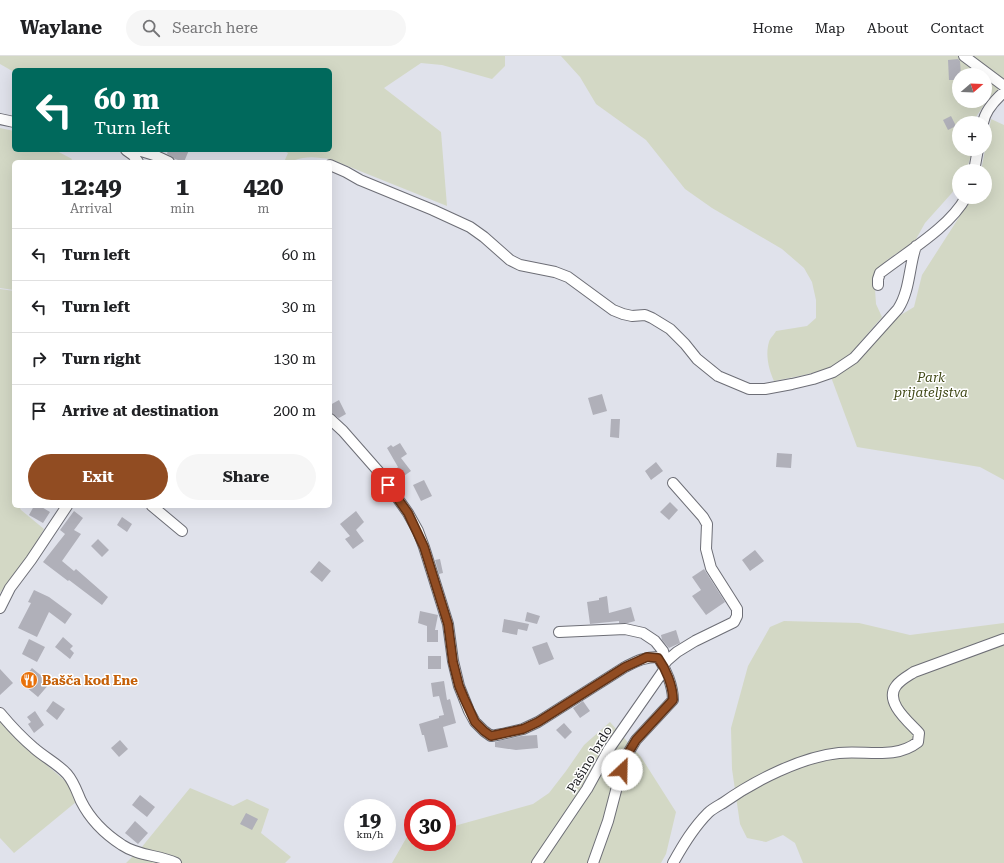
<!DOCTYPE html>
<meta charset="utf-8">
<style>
body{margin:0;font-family:"Roboto Serif",serif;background:#f6f6f6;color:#202124;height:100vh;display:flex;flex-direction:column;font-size:15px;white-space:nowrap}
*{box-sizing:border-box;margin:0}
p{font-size:13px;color:#757577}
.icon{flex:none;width:22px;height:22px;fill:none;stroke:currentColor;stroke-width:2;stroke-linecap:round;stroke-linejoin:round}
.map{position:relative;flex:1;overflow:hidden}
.panel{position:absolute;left:12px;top:104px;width:320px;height:348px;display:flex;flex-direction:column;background:#fff;border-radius:6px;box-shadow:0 4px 16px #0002}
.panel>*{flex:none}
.top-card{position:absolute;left:12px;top:12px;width:320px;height:84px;border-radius:6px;box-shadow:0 4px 16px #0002;background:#00695c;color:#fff;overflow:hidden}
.needle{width:26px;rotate:71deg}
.controls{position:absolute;left:952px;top:12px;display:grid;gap:8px}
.controls a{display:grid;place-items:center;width:40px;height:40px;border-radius:50%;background:#fff;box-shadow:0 4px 16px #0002;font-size:20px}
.speed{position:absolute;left:344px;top:743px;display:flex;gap:8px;font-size:20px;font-weight:700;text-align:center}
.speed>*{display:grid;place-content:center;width:52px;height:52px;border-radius:50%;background:#fff;box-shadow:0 4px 16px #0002;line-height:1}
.speed small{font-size:10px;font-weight:400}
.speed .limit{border:6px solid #d22;background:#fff;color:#111}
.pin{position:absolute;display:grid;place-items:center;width:34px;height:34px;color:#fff;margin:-17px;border-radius:8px;box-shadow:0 2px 6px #0006}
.me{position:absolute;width:44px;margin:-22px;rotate:24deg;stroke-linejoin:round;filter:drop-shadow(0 0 3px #0008)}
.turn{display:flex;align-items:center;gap:14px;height:84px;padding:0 16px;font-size:18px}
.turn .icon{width:52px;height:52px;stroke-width:2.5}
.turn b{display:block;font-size:28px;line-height:34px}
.eta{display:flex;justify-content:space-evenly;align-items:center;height:68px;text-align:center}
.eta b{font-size:24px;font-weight:700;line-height:28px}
.button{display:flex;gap:8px;margin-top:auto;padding:8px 16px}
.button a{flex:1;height:46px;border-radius:24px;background:#914c22;color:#fff;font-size:16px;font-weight:700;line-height:46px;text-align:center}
.button a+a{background:#f6f6f6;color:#202124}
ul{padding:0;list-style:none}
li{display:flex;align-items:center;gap:12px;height:52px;padding:0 16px;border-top:1px solid #e0e0e0}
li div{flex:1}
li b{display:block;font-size:15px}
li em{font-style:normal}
header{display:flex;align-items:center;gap:24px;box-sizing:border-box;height:56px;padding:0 20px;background:#fff;border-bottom:1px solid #e0e0e0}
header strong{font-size:19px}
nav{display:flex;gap:22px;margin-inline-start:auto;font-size:14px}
.search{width:280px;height:36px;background:#f6f6f6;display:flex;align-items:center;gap:10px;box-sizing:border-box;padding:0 14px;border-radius:22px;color:#757577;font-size:15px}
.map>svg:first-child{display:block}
.green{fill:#d3d8c5;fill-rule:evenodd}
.building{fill:#b0b0b9}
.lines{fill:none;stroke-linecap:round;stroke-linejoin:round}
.minor-casing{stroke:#6d6e76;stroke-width:12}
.minor{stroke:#fff;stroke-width:10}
.route-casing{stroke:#5e3116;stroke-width:10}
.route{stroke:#914c22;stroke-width:7}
.labels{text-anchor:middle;stroke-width:3;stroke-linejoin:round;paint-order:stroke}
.park-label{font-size:13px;font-style:italic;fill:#3f4715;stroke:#fff}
.food-label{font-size:13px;font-weight:bold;fill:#c56008;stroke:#fff;text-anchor:start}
.street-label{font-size:13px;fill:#191a1d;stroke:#fff}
</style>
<header>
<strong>Waylane</strong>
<div class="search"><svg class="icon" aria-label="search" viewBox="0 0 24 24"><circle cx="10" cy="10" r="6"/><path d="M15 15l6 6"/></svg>Search here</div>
<nav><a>Home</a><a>Map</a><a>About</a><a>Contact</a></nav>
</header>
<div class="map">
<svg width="1004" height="807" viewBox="0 0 1004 807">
<rect width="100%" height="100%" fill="#e0e2eb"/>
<path class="green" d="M 0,0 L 505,0 L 505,10 L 492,23 L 442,9 L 421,7 L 384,32 L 441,76 L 447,150 L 330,103 C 321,102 312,100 303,102 C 296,103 292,106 284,106 L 288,97 L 282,94 L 330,94 L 330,14 L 14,14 L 14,16 L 0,8 Z
M 561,0 L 1004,0 L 1004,28 L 988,43 L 972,67 L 959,67 L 959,93 L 972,93 L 972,97 L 966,115 L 959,115 L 959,129 L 925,167 L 915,185 L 887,204 L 878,218 L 875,233 L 876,248 L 882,261 L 852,296 L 839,307 L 825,314 L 800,320 L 774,325 C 769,314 765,299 769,286 C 770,282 774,279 776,275 L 807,270 L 816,262 L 816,244 L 812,226 L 804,212 L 782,193 L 712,152 L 685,133 L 646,84 L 596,48 L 580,21 ZM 959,19 L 985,19 L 985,45 L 959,45 Z
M 991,63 L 1004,69 L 1004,424 L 980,411 L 857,391 L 831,321 L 889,266 L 914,251 L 922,219 L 972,141 L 985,141 L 985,115 L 981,115 Z
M 0,72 L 14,75 L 14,94 L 55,94 L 72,103 L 70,106 L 14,106 L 14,234 L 0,232 Z
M 0,233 L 14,235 L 14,450 L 19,450 L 21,454 L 44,473 L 29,499 L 0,537 Z
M 784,565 L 859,567 L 910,579 L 1004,567 L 1004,807 L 803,807 L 795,787 L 783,779 L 766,786 L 747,782 L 740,768 L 732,713 L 731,672 L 748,610 L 770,571 Z
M 0,662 L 21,687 L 70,729 L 76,746 L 14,797 L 0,782 Z
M 610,666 L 641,701 L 676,756 L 666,798 L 661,807 L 392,807 L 408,779 L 413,778 L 413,786 L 447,786 L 447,772 L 533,748 L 549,737 L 566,715 L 584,689 Z
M 190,732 L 233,750 L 247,743 L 269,753 L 261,777 L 291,801 L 285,807 L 126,807 L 141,792 Z"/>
<path class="building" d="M 958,3 L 960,5 L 961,19 L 959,19 L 959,24 L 949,24 L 948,4 Z
M 951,60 L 956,70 L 948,74 L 943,64 Z
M 168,94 L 189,94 L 184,106 L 175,103 L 167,98 Z
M 602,338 L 607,355 L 593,359 L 588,342 Z
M 339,344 L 346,358 L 339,362 L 330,357 L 330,349 Z
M 611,363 L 620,363 L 619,382 L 610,381 Z
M 400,387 L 407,398 L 401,402 L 411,415 L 401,422 L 395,414 L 398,411 L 387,392 L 391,389 L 393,391 Z
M 777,397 L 792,398 L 791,412 L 776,411 Z
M 656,406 L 663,415 L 651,424 L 645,415 Z
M 424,424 L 432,440 L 421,445 L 413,429 Z
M 670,446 L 678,454 L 669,464 L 660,456 Z
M 34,450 L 40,450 L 50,456 L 43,467 L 29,459 Z
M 74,455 L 83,462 L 74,474 L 81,478 L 62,505 L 74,515 L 76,513 L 108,541 L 102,549 L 69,524 L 68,525 L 43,506 L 65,478 L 60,474 Z
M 356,455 L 364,466 L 356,474 L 364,485 L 353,493 L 345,483 L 350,480 L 340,468 Z
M 122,461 L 132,468 L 127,476 L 117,469 Z
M 98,483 L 109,494 L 102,501 L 91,490 Z
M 755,494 L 764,505 L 750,515 L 742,504 Z
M 440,503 L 443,517 L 439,518 L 435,504 Z
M 319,505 L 331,515 L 322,526 L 310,516 Z
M 704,513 L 725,546 L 706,559 L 692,540 L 701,534 L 692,521 Z
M 34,534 L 49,541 L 72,558 L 65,568 L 49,556 L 37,581 L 18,572 L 31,547 L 28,546 Z
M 607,540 L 609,557 L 631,551 L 635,565 L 628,567 L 619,567 L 619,565 L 590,568 L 587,546 L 599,544 L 599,542 Z
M 420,555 L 438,559 L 435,574 L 438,574 L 438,586 L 427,586 L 427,570 L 418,567 Z
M 527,556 L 540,560 L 537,568 L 525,565 Z
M 504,563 L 529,568 L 527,575 L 518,573 L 517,579 L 502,576 Z
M 676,574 L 680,587 L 669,592 L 662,584 L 661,579 Z
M 63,581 L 73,590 L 70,593 L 74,597 L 70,603 L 55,591 Z
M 29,583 L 45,591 L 37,606 L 22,598 Z
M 547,586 L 554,603 L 539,609 L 532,591 Z
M 428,600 L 441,600 L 441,613 L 428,613 Z
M 32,612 L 50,627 L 38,641 L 20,626 Z
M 0,613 L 13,627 L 0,639 Z
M 444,625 L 447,644 L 450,643 L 456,667 L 443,671 L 448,691 L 428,696 L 424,679 L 422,679 L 419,668 L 439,662 L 439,660 L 444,659 L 439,640 L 433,641 L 431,627 Z
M 53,645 L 65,653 L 57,664 L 46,655 Z
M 583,645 L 590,655 L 580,662 L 573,652 Z
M 35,655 L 44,669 L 34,677 L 28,668 L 31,666 L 27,661 Z
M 564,667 L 572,676 L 565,683 L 556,674 Z
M 537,679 L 538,692 L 516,694 L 495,691 L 495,686 L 521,680 Z
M 120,684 L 128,693 L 119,701 L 111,692 Z
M 140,739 L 155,751 L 147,761 L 132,749 Z
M 246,757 L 258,763 L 252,774 L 240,768 Z
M 135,765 L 148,777 L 138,788 L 125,777 Z"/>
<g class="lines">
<g class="minor-casing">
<path id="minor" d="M 964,0 L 1004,30
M 0,63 L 14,66
M 983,67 C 985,55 995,44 1004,36
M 126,94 L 133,99 L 138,106
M 138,94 L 154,99 L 169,106
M 330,109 L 346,116 L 360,124 L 433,154 L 470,171 L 484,181 L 510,204 L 520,209 L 555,216 L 568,221 L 613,254 L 623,258 L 632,260 L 645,259 L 652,262 L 670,273 L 685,288 L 697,303 L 718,320 L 749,333 L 765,333 L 792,328 L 813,323 L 833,316 L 854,302 L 898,253 C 910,235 909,210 916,190
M 974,115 L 978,93
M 878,229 L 878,223 L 880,217 C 907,196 950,171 966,141
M 330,363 L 343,375 L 379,416 L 408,457 L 418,475 L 424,491 L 448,568 L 453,605 L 459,630 L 469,655 L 475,666 L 484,675 L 491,680 L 502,678 L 523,673 L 538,666 L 625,611 C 637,605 644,601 658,601 C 666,613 673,630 673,644 L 636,684 L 624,704 L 608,765 L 593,807
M 152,450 L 182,475
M 0,552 L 10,532 L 31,504 L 67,450
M 559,576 L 625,573 L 643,577 L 655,585 L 663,595 L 666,606
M 663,608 L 677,596 L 695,585 L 734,566 L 737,560 L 737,553 L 711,512 L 706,493 L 707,468 L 703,461 L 673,427
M 0,657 C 10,669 21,681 34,692 C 44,701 58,708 67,718 C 74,726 77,736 81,745 C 90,763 105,778 122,789 C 138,800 159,799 176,807
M 537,807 L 587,733 L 609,693 L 664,614
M 673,807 C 683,789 693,772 708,757 C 712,753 718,750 723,747 C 754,725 801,701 839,697 C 866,694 895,704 918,686 L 919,677 C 909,666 884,646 896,630 C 900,624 908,620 914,616 L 1004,583"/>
</g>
<use href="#minor" class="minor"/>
</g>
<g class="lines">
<g class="route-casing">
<path id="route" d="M 388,429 L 408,457 L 424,491 L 448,568 L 453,606 L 459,630 L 464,642 L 475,666 L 484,675 L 491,680 L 523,673 L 538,666 L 625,611 L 647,601 L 658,602 C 666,613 673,630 673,644 L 636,684 L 624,704 L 622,714"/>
</g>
<use href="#route" class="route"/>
</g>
<defs>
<g id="restaurant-disc" transform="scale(0.9)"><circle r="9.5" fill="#e8710a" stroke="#fff"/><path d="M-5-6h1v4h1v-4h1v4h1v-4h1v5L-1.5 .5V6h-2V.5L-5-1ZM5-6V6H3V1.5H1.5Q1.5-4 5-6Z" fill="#fff"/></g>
</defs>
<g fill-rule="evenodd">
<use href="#restaurant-disc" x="29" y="624"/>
</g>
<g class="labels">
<g class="park-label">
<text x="931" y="326">Park<tspan x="931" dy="15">prijateljstva</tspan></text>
</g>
<g class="food-label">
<text x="42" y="629">Bašča kod Ene</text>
</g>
<g class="street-label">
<text transform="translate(589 703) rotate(-59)" y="5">Pašino brdo</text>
</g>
</g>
</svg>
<div class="controls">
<a><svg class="needle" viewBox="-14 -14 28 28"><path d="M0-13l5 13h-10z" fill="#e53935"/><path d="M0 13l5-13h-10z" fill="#757577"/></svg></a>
<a>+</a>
<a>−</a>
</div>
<div class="speed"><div>19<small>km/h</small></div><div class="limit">30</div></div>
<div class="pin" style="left:388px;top:429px;background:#d93025"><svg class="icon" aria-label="arrive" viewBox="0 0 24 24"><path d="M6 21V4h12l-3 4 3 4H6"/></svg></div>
<svg class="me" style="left:622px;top:714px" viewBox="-20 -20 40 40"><circle r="19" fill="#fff"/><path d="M0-13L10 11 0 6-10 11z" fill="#914c22"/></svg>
<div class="top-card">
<div class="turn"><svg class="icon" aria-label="left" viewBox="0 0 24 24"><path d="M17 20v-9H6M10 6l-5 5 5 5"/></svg><div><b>60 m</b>Turn left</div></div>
</div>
<section class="panel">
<div class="eta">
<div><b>12:49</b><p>Arrival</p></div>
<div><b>1</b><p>min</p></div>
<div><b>420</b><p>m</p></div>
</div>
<ul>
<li><svg class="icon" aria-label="left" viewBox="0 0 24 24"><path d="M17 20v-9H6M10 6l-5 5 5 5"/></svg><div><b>Turn left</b></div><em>60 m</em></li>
<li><svg class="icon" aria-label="left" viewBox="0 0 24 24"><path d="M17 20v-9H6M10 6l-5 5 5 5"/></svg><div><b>Turn left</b></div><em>30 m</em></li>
<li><svg class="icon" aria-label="right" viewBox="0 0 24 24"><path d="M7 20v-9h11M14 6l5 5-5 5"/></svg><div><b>Turn right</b></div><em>130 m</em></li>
<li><svg class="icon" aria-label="arrive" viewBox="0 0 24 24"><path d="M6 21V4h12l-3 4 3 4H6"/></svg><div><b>Arrive at destination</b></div><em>200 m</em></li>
</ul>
<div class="button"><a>Exit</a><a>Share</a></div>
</section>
</div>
